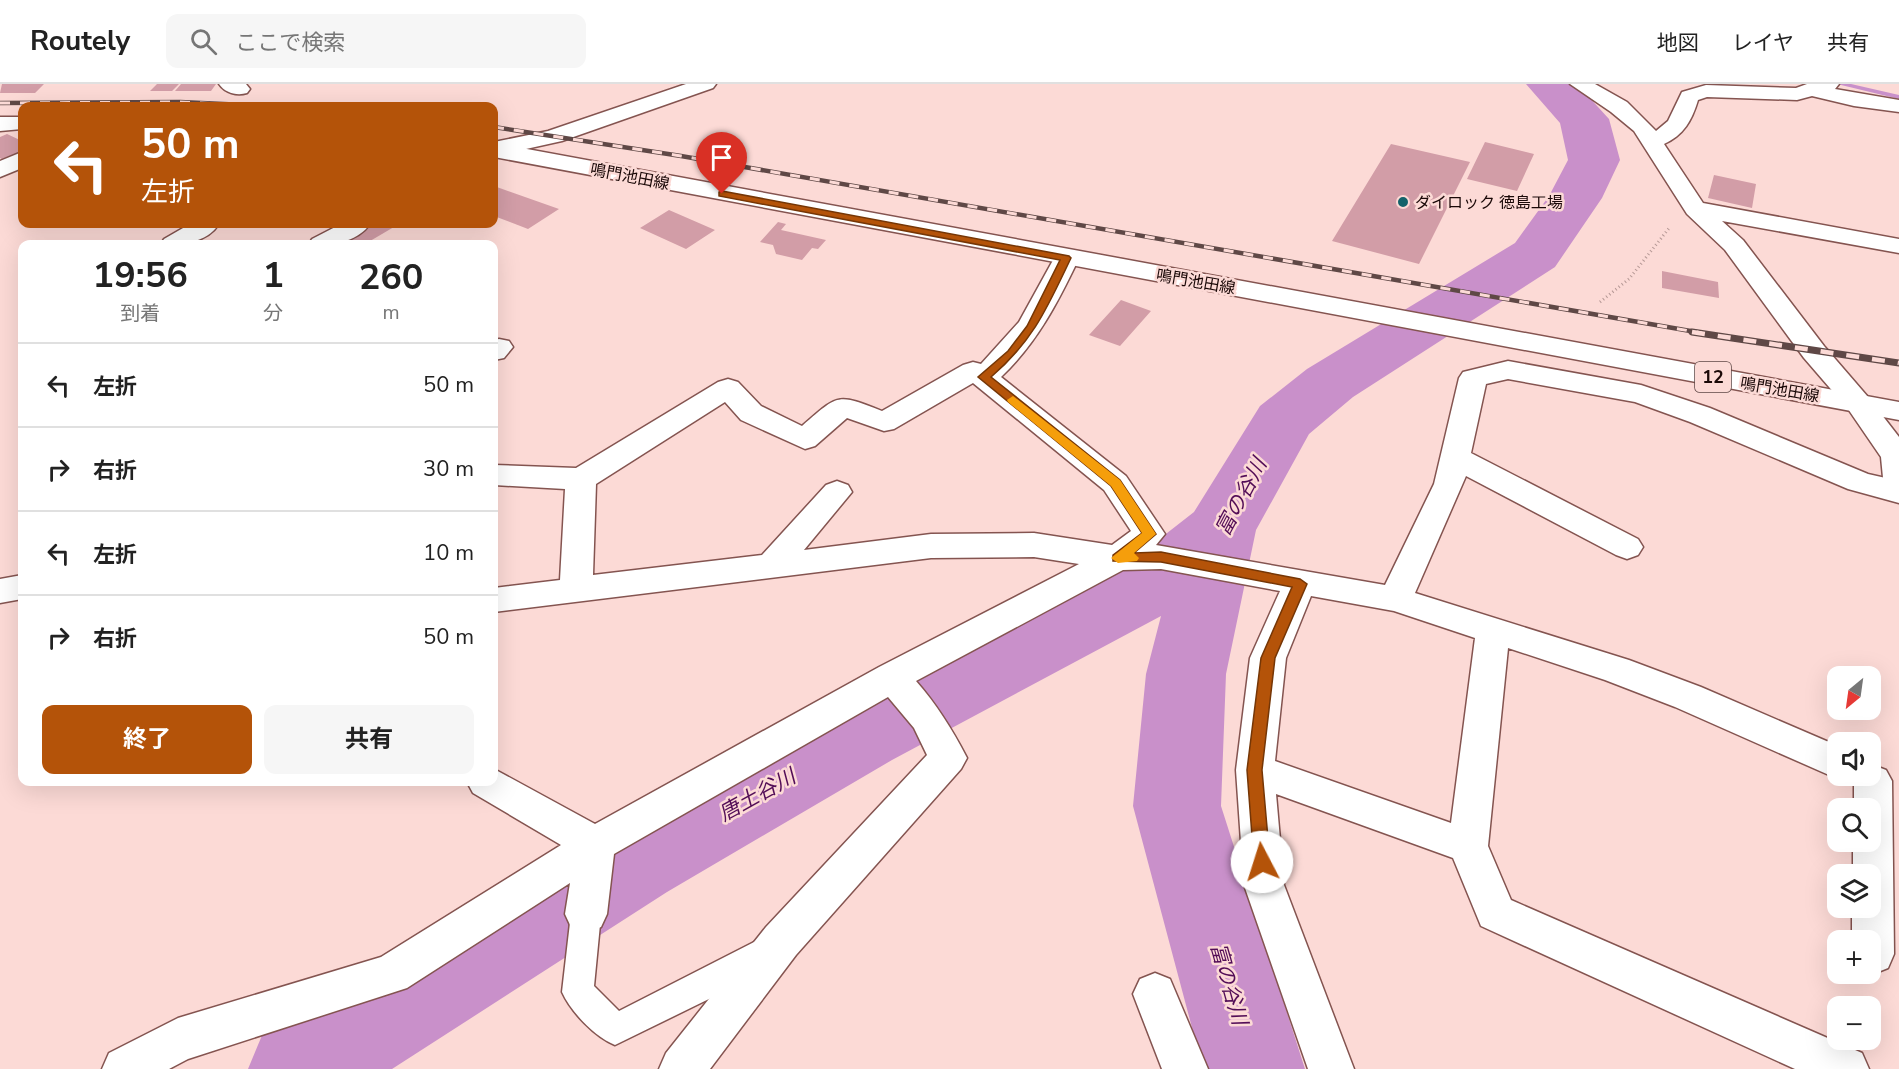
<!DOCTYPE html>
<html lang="ja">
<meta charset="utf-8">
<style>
body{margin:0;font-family:"Nunito Sans","Noto Sans JP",sans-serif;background:#f6f6f6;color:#222;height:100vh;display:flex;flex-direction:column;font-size:22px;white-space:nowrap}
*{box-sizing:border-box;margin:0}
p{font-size:20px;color:#767676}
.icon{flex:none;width:33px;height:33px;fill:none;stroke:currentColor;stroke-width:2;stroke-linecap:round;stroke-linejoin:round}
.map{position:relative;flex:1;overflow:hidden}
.panel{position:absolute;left:18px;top:156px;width:480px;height:546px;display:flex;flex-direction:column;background:#fff;border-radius:12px;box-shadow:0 6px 24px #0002}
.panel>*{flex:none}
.hud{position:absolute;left:18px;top:18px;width:480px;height:126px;border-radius:12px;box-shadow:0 6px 24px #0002;background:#b45309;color:#fff;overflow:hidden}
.needle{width:39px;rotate:209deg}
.tools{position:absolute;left:1827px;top:582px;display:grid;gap:12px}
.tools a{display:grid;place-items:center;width:54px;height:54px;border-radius:12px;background:#fff;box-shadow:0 6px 24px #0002;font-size:30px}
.pin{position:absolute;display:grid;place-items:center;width:51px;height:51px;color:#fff;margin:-62px -26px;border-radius:50% 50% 50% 0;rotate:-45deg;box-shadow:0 0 6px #0007}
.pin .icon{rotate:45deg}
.me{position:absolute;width:66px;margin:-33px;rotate:355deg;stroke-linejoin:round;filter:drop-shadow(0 0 4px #0008)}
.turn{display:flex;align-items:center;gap:21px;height:126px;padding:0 24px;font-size:27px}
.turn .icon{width:78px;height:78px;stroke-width:2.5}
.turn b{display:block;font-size:42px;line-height:51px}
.eta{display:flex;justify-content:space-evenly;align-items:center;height:102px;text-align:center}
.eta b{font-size:36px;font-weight:700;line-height:42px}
.button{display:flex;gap:12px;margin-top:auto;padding:12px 24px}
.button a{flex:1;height:69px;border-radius:12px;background:#b45309;color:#fff;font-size:24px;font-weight:700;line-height:69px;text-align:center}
.button a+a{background:#f6f6f6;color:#222}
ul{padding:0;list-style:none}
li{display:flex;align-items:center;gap:18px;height:84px;padding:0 24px;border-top:2px solid #e0e0e0}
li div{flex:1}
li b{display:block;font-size:22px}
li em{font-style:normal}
header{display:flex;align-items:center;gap:36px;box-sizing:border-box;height:84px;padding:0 30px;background:#fff;border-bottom:2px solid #e0e0e0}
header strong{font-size:28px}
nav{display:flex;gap:33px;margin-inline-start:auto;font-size:21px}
.search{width:420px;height:54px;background:#f6f6f6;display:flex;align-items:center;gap:15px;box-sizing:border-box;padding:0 21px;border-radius:12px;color:#767676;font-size:22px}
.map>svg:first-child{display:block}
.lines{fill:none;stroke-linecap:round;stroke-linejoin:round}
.stream{fill:#c990ca;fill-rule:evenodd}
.river{fill:#c990ca;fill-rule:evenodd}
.building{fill:#d29da7}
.lane-casing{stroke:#845450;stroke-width:3}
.street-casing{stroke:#845450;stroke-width:3}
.secondary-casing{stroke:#845450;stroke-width:3}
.primary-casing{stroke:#845450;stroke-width:3}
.path{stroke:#b59895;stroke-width:3;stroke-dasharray:1 3;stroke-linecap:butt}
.lane{fill:#fff;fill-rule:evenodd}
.street{fill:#fff;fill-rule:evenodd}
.secondary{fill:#fff;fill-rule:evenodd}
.primary{fill:#fff;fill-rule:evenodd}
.rail-far1-casing{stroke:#5f4846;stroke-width:4.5}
.rail-casing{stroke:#5f4846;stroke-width:7}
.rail-far1{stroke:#fcdad6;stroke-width:3;stroke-dasharray:10;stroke-linecap:butt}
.rail{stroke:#fcdad6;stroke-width:4.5;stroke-dasharray:13;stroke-linecap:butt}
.route{fill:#b45309;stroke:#753606;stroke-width:1.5}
.slow{fill:#f59e0b}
.poi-dot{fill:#13626a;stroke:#fcdad6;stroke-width:2}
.labels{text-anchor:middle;stroke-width:5;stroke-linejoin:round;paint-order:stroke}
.far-street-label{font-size:16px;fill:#1a0807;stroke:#fcdad6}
.far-poi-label{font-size:16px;fill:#1a0807;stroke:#fcdad6;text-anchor:start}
.shield{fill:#fcdad6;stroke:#5e4745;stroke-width:1.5}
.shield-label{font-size:18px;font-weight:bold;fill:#1a0807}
.water-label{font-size:21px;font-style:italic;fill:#530d57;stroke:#fcdad6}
</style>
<header>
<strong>Routely</strong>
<div class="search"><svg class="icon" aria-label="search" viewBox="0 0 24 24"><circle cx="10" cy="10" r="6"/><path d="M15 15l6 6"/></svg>ここで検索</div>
<nav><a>地図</a><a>レイヤ</a><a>共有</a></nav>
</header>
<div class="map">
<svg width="1899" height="985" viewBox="0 0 1899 985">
<rect width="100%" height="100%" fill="#fcdad6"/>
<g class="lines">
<path class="stream" d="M 1837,0 L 1851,0 L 1899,11 L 1899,15 Z"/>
<path class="river" d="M 1526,0 L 1577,0 L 1609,35 L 1620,76 L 1602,114 L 1555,183 L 1353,313 L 1309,350 L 1256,446 L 1226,590 L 1221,722 L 1305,985 L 1203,985 L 1133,722 L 1146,590 L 1161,532 L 892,676 L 667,808 L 392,985 L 248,985 L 263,949 L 603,750 L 832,628 L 1121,485 L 1194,428 L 1260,322 L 1307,285 L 1515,159 L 1549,112 L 1568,76 L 1560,39 Z"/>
</g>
<path class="building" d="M 2,0 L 44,0 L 35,9 L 0,9 Z
M 157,0 L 179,0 L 172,7 L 150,7 Z
M 181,0 L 216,0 L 211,7 L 175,7 Z
M 7,50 L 22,57 L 22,67 L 3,76 L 0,74 L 0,53 Z
M 1485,58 L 1534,70 L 1517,107 L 1467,95 Z
M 1391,60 L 1470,78 L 1419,180 L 1332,157 Z
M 1714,91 L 1756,100 L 1752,124 L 1708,114 Z
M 494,102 L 559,125 L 528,145 L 494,132 Z
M 669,126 L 715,146 L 686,165 L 640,144 Z
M 778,138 L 786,140 L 781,146 L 826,156 L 818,165 L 812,164 L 802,176 L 776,170 L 773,161 L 760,158 Z
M 375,140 L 399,140 L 365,160 L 340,160 Z
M 1662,187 L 1718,198 L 1719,214 L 1662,204 Z
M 1121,216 L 1151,227 L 1120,262 L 1089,251 Z"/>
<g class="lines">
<g class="lane-casing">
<path id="lane" d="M 586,816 L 597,820 L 601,830 L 594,902 L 619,927 L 760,855 L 771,859 L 775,869 L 771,879 L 711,914 L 615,961 C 595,953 571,928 562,908 L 571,830 L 575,820 Z"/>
</g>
<g class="street-casing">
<path id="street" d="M 219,0 L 246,0 L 250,5 L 247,9 C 237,12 225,9 219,0 Z
M 686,0 L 716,0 L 713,4 L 562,57 L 494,72 L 494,58 L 548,47 Z
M 1570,0 L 1595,0 L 1627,18 L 1656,47 L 1668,37 L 1682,8 L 1706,1 L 1796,4 L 1807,0 L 1839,0 L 1835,5 L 1899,16 L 1899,28 L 1854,22 L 1812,12 L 1797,16 L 1707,13 L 1698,16 C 1692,36 1684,51 1664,60 L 1703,119 L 1899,155 L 1899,169 L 1722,137 L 1743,156 L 1824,262 L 1868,313 L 1872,319 L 1868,325 L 1858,328 L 1848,325 L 1804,274 L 1725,166 L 1687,130 L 1634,47 L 1611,28 Z
M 22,68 L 22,84 L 0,93 L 0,77 Z
M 190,140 L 219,140 C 206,160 182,160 161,160 L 164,155 Z
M 341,140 L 370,140 C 357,159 329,162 309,160 L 312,155 Z
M 1066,166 L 1075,169 L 1079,174 C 1058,218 1037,259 1001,293 L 1126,392 L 1165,450 L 1156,461 L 1385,501 L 1434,400 L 1459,294 L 1463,288 L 1508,277 L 1641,301 L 1710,324 L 1868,390 L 1899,397 L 1899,419 L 1848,405 L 1690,338 L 1635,318 L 1508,295 L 1486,300 L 1471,369 L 1638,455 L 1643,463 L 1638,471 L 1627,475 L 1616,471 L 1466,392 L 1415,509 L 1629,576 L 1701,603 L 1838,662 L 1838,692 L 1847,692 L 1838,695 L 1675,623 L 1605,596 L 1508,564 L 1488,762 L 1511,816 L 1862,969 L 1869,985 L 1795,985 L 1481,842 L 1453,774 L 1276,710 L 1284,801 L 1354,985 L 1308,985 L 1244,801 L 1236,686 L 1250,574 L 1280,507 L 1161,485 L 1123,486 L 916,597 C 937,621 952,645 967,674 L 961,685 L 796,871 L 710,985 L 659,985 L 666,969 L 766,843 L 927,671 L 914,644 L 888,613 L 614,770 L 607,830 L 601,843 L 586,849 L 571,843 L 565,830 L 570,799 L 407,904 L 188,975 L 169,985 L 102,985 L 109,969 L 178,934 L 381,873 L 561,761 L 473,709 L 467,698 L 494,698 L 494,685 L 595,740 L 879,583 L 1079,480 L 1034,473 L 931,474 L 494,528 L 494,504 L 560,496 L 565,405 L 494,401 L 494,381 L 576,384 L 718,298 L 728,295 L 738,298 L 761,322 L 802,342 C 839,310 836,309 882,327 L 963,281 L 973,278 L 981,280 L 1019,238 L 1057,169 ZM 973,299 L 1104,406 L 1131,447 L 1112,461 L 1034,449 L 931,450 L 804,466 L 852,408 L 848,401 L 837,397 L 826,401 L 762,471 L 593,491 L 596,400 L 725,318 L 741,336 L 805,365 L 815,362 L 847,334 L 884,347 L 894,345 ZM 1311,512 L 1394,527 L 1475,554 L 1451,739 L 1275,677 L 1286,574 Z
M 499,255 L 509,257 L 513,263 L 504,274 L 494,276 L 494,256 Z
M 22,491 L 22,515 L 0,519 L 0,495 Z
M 1873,681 L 1886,686 L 1892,697 L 1894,870 L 1888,884 L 1873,890 L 1870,889 L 1870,856 L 1852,856 L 1852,824 L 1870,824 L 1870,790 L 1853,790 L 1853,758 L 1870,758 L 1870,724 L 1854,724 L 1854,697 L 1857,692 L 1870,692 L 1870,682 Z
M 1155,889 L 1170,895 L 1208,985 L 1162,985 L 1133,910 L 1140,895 Z"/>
</g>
<g class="secondary-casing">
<path id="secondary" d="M 1858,310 L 1868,313 L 1899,353 L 1899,415 L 1888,411 L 1884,404 L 1881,373 L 1844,319 L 1848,313 Z"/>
</g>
<g class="primary-casing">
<path id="primary" d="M 0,33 L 22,33 L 22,45 L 0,47 Z
M 494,59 L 1899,318 L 1899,336 L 494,73 Z"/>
</g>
<path class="path" d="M 1600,218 L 1629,195 L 1670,143"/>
<use href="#lane" class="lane"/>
<use href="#street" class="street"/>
<use href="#secondary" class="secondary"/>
<use href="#primary" class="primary"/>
<g class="rail-far1-casing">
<path id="rail-far1" d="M 0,19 L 180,18 L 264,22
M 494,43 L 681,72 L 1702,249"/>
</g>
<g class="rail-casing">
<path id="rail" d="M 1692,248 L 1899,279"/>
</g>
<use href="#rail-far1" class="rail-far1"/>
<use href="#rail" class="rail"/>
</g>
<path class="route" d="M 722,107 L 1069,172 L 1071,174 C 1047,224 1034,256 991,293 L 1120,396 L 1156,450 L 1134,469 L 1161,468 L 1300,495 L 1307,500 L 1275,574 L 1262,686 L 1270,778 L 1268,783 L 1262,786 L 1256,783 L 1254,778 L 1247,686 L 1261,574 L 1292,503 L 1161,478 L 1113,477 L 1113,471 L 1142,449 L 1111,402 L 978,293 L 1008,267 L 1027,242 L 1060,176 L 719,112 L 719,108 Z"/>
<path class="slow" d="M 1013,312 L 1120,396 L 1156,450 L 1134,469 L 1139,474 L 1137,477 L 1118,479 L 1111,474 L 1142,449 L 1111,402 L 1008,318 L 1007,316 Z"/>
<circle class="poi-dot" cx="1403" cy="118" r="6"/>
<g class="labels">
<g class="far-street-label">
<text transform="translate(630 92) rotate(11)" y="6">鳴門池田線</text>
<text transform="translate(1196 197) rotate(10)" y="6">鳴門池田線</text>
<text transform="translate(1780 305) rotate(10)" y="6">鳴門池田線</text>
</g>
<g class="far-poi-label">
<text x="1415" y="124">ダイロック 徳島工場</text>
</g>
<rect class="shield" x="1695" y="278" width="36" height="30" rx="4.5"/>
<g class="shield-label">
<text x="1713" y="299">12</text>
</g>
<g class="water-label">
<text transform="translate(1241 413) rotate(-62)" y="7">富の谷川</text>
<text transform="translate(757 711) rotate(-29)" y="7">唐土谷川</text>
<text transform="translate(1229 900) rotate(74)" y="7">富の谷川</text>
</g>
</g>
</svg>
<div class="tools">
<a><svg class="needle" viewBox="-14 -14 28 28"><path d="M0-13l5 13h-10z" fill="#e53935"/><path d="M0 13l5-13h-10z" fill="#767676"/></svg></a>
<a><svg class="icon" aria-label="sound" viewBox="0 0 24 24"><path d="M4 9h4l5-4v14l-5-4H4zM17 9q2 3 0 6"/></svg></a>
<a><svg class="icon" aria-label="search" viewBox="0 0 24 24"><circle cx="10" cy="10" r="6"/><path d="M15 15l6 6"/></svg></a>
<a><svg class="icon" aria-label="layers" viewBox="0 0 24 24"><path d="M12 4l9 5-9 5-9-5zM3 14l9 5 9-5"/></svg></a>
<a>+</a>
<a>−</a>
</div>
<div class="pin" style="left:722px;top:110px;background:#d93025"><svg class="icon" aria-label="arrive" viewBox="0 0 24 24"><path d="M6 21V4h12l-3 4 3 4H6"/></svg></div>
<svg class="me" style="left:1262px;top:778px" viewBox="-20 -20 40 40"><circle r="19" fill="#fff"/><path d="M0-13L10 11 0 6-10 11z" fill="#b45309"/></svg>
<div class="hud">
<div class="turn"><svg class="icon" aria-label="left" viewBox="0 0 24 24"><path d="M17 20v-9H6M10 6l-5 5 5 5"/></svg><div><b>50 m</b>左折</div></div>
</div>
<section class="panel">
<div class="eta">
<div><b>19:56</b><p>到着</p></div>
<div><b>1</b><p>分</p></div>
<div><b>260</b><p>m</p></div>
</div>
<ul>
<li><svg class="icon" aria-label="left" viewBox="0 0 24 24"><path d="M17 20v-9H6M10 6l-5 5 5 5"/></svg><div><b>左折</b></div><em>50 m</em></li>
<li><svg class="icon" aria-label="right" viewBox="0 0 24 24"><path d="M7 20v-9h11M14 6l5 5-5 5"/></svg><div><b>右折</b></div><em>30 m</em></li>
<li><svg class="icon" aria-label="left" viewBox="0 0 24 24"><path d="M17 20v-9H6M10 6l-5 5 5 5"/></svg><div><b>左折</b></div><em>10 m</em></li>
<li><svg class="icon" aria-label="right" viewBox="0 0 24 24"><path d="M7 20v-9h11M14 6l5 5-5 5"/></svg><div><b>右折</b></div><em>50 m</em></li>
</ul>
<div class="button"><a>終了</a><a>共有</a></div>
</section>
</div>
